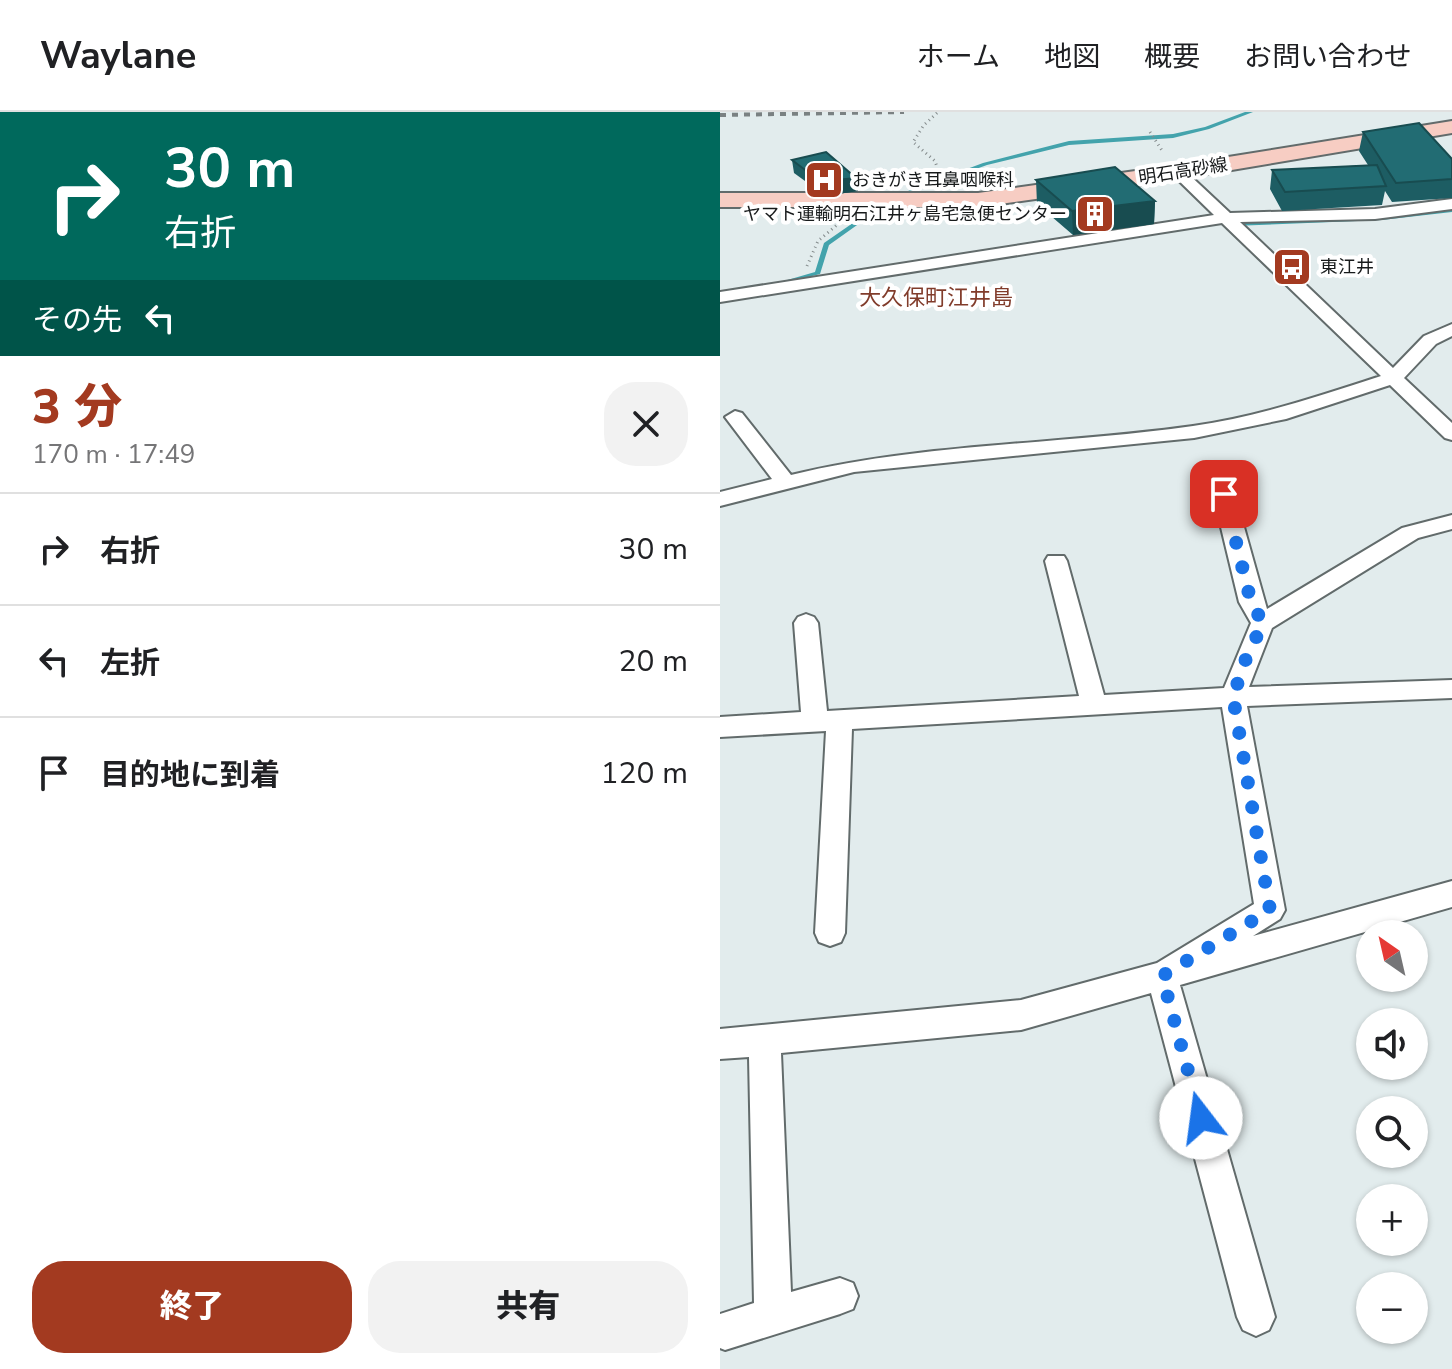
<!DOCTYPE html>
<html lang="ja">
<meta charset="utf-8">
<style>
body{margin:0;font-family:"Nunito Sans","Noto Sans JP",sans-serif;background:#f2f2f2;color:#202124;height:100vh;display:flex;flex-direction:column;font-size:30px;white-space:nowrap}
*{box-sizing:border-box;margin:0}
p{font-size:26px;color:#757577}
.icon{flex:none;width:44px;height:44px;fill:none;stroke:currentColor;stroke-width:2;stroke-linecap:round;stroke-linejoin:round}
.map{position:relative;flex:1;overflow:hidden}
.panel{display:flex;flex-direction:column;background:#fff;width:720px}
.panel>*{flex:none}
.hud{background:#00695c;color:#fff;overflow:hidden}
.needle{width:52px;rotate:326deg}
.controls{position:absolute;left:636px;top:808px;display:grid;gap:16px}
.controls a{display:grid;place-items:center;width:72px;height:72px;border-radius:50%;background:#fff;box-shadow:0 2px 6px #0004;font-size:40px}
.pin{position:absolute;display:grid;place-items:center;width:68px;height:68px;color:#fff;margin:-34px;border-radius:16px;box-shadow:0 4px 12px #0006}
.me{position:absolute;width:88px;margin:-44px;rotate:345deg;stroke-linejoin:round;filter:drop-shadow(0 0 6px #0008)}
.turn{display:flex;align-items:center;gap:28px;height:168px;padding:0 32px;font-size:36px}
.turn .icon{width:104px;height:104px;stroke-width:2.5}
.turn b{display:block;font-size:56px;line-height:68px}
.then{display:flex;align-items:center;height:76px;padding:0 32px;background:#0003;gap:16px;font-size:30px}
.round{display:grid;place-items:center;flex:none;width:84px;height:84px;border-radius:32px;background:#f2f2f2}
.head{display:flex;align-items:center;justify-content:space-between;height:136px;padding:0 32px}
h1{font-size:48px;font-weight:800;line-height:60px;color:#a33a20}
.primary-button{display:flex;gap:16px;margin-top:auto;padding:16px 32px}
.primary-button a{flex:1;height:92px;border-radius:32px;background:#a33a20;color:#fff;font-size:32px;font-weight:800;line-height:92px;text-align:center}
.primary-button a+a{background:#f2f2f2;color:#202124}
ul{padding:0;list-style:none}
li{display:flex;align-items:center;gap:24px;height:112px;padding:0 32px;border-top:2px solid #e0e0e0}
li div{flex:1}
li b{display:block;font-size:30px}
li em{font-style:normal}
header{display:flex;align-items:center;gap:48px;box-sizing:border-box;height:112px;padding:0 40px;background:#fff;border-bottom:2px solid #e0e0e0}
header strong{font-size:38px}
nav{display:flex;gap:44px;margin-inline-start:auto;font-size:28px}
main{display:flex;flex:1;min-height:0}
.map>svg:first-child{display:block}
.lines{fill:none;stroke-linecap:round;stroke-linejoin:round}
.stream{fill:#43a3ac;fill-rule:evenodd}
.minor-casing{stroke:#626b6b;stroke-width:4}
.secondary-casing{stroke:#626b6b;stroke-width:4}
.path{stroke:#848b8c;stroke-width:3;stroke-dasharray:1 4;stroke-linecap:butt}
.minor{fill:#fff;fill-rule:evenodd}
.secondary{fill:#f7cdc3;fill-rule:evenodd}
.rail{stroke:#7a8182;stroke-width:4;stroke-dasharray:6 6;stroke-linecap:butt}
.wall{fill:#1d5d63}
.shaded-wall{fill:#184c50}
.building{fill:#226c73;stroke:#184c50;stroke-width:2}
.route{stroke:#1a73e8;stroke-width:14;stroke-dasharray:0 25.2}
.labels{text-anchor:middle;stroke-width:8;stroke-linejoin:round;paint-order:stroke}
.far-street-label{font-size:18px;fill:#171a1b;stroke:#fff}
.far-poi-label{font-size:18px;fill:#171a1b;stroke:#fff;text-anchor:start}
.far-quarter-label{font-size:22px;fill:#813c2b;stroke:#fff}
</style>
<header>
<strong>Waylane</strong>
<nav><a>ホーム</a><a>地図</a><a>概要</a><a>お問い合わせ</a></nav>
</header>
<main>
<section class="panel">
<div class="hud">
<div class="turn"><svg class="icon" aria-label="right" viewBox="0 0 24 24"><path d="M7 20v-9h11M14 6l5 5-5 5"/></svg><div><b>30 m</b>右折</div></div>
<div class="then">その先<svg class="icon" aria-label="left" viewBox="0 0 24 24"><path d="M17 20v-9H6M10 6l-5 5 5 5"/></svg></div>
</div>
<div class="head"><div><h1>3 分</h1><p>170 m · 17:49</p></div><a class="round"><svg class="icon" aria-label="close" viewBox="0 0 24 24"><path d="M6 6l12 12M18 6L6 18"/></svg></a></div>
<ul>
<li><svg class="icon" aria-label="right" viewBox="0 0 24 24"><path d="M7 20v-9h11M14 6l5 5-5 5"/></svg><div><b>右折</b></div><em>30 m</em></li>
<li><svg class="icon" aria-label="left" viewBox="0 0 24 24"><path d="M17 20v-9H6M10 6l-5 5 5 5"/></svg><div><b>左折</b></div><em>20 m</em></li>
<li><svg class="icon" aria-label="arrive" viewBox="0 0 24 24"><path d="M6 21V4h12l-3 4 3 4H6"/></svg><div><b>目的地に到着</b></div><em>120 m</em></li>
</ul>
<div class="primary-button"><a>終了</a><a>共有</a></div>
</section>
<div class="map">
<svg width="732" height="1257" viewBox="0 0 732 1257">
<rect width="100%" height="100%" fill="#e2eced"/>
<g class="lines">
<path class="stream" d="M 525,0 L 533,0 L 489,17 L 453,26 L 349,33 L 267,53 L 193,80 L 188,79 L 263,51 L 349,29 L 453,22 L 485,15 Z
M 156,95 L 161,96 L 109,133 L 100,162 L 57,173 L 57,171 L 95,160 L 104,131 Z
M 732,96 L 732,100 L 662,108 L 512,114 L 509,112 L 512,110 L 662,104 Z"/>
<g class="minor-casing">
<path id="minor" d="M 458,56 L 463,57 L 510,101 L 655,97 L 732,87 L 732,97 L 655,107 L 520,110 L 673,256 L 704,224 L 732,212 L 732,224 L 716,232 L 684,266 L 732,311 L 732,328 L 725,326 L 670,273 L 566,307 L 474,326 L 134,360 L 0,394 L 0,380 L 52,367 L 5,305 L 15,299 L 22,301 L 71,363 C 202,331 339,333 473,314 C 538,305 599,284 661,264 L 502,111 L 0,190 L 0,180 L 494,103 L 453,63 L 453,57 Z
M 520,358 L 530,365 L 515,383 L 547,497 L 682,416 L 732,403 L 732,417 L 698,426 L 552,516 L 529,575 L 732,568 L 732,586 L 527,594 L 565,798 L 560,807 L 533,824 L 732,769 L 732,795 L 460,873 L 555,1205 L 549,1218 L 536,1224 L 523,1218 L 517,1205 L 431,881 L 301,918 L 61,941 L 71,1180 L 120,1166 L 133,1171 L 138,1184 L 133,1197 L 120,1202 L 5,1238 L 0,1236 L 0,1202 L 34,1191 L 29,945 L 0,947 L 0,917 L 301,888 L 437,851 L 534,792 L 502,595 L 132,617 L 125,821 L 121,830 L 110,834 L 99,830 L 95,821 L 106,619 L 0,625 L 0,605 L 81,600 L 74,511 L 78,505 L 86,502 L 94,505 L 98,511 L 107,599 L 359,584 L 325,449 L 328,444 L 344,444 L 347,449 L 384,583 L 504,576 L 531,511 L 519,490 L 493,382 L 513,360 Z"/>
</g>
<g class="secondary-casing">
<path id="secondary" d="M 732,9 L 732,21 L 458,67 L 258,95 L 0,95 L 0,81 L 258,81 L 458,53 Z"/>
</g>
<path class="path" d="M 430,20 L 443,40
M 217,65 L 220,64 L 215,49 L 193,30 L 204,13 L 218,0
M 87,154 L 98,129 L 118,112"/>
<use href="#minor" class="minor"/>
<use href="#secondary" class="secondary"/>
<path class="rail" d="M 0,3 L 184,0"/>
</g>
<path class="wall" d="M 643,20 L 732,47 L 732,86 L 672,90 L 665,79 L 662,93 L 562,99 L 550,77 L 552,58 L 648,53 L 639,39 Z
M 106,40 L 138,79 L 118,82 L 108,74 L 96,77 L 74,61 L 72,48 Z
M 316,68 L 435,89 L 434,112 L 353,123 L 317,92 Z"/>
<path class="shaded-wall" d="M 105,61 L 108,74 L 96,77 L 93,64 Z
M 136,66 L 138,79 L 118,82 L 116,68 Z
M 435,89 L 434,112 L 353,123 L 352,99 Z"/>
<path class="building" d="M 699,11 L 732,47 L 732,67 L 676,71 L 643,20 Z
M 106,40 L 136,66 L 116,68 L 105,61 L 93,64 L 72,48 Z
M 657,53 L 666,74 L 565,80 L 552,58 Z
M 395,55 L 435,89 L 352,99 L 316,68 Z"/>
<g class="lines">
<path class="route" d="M 481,1006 L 442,864 L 550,798 L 513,585 L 525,549 L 543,511 L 531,490 L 504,382"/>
</g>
<defs>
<g id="hospital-square" transform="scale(2)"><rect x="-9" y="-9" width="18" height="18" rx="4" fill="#a33a20" stroke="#fff"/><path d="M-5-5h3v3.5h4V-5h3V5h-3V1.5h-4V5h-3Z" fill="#fff"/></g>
<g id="building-square" transform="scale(2)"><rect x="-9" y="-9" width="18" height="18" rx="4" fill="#a33a20" stroke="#fff"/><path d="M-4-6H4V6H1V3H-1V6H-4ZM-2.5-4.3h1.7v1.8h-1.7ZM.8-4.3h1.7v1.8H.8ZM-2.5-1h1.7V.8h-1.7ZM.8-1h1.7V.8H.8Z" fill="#fff"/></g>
<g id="bus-square" transform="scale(2)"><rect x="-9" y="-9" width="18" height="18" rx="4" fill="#a33a20" stroke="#fff"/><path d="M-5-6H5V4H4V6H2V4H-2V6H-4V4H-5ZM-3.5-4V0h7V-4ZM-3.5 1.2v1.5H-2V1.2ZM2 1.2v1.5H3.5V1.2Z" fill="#fff"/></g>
</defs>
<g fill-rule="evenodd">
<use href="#hospital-square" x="104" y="68"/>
<use href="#building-square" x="375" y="102"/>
<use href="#bus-square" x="572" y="155"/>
</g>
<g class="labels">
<g class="far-street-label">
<text transform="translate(463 59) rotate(-9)" y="6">明石高砂線</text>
</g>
<g class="far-poi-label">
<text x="132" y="74">おきがき耳鼻咽喉科</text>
<text x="347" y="108" text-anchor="end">ヤマト運輸明石江井ヶ島宅急便センター</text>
<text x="600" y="161">東江井</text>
</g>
<g class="far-quarter-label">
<text x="216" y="193">大久保町江井島</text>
</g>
</g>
</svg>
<div class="controls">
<a><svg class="needle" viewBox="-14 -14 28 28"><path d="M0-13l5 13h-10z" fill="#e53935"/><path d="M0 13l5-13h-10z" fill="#757577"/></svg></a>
<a><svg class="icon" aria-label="sound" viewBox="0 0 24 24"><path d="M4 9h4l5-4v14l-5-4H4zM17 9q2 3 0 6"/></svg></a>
<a><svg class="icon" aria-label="search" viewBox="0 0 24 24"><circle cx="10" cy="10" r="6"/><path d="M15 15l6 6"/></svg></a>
<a>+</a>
<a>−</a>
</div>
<div class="pin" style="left:504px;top:382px;background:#d93025"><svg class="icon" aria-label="arrive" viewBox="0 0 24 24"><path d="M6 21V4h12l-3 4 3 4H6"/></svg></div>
<svg class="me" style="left:481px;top:1006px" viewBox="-20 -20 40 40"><circle r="19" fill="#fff"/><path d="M0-13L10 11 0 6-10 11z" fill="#1a73e8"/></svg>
</div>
</main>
